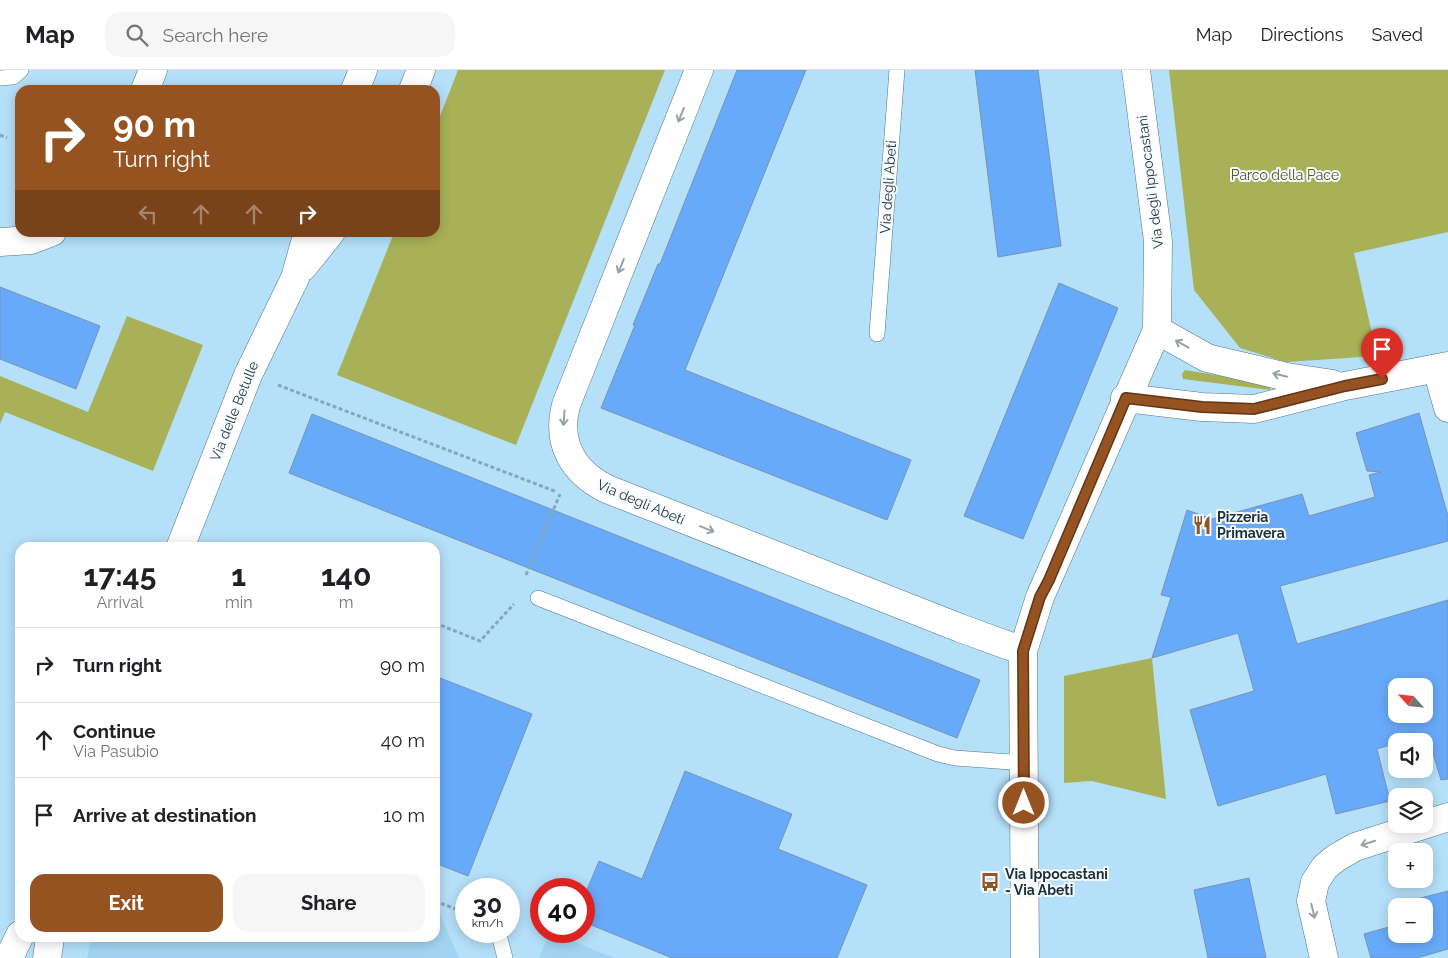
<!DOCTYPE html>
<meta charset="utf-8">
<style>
body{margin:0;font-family:Raleway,sans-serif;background:#f6f6f6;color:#202124;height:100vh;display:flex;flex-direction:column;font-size:19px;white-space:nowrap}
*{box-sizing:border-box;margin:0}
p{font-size:16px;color:#757577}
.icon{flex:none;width:28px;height:28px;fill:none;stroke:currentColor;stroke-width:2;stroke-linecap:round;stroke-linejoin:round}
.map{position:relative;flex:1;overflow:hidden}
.sheet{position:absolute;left:15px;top:472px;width:425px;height:400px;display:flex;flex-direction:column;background:#fff;border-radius:15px;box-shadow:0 2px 12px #0003}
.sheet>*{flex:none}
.top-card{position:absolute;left:15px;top:15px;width:425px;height:152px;border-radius:15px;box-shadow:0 2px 12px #0003;background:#965322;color:#fff;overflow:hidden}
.needle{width:32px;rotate:297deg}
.tools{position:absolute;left:1388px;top:608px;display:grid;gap:10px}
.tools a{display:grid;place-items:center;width:45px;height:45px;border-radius:10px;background:#fff;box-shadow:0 2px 12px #0003;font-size:25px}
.speed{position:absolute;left:455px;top:808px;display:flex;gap:10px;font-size:25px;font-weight:700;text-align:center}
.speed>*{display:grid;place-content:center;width:65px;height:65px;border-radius:50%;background:#fff;box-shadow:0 2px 12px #0003;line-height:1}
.speed small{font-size:12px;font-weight:400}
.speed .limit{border:8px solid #d22;background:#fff;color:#111}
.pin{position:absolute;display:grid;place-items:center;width:42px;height:42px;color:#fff;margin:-51px -21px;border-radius:50% 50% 50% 0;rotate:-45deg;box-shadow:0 0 5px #0007}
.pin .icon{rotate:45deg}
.me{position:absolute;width:55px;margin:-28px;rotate:0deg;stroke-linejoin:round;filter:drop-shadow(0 0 4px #0008)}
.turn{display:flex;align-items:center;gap:18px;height:105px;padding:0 15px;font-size:22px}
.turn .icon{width:65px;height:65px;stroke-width:2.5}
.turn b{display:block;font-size:35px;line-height:42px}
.lanes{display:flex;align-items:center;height:48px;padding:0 15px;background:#0003;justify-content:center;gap:25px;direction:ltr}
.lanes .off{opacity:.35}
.eta{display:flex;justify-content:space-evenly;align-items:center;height:85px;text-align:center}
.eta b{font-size:30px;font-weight:700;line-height:35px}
.cta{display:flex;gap:10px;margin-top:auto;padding:10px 15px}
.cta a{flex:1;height:58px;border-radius:15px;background:#965322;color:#fff;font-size:20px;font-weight:700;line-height:58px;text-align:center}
.cta a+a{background:#f6f6f6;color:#202124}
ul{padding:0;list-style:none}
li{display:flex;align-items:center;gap:15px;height:75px;padding:0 15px;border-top:1px solid #e0e0e0}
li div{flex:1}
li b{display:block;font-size:19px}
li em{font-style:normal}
header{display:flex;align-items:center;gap:30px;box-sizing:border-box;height:70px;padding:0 25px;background:#fff;border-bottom:1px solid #e0e0e0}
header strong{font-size:24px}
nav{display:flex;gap:28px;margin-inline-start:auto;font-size:18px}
.search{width:350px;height:45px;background:#f6f6f6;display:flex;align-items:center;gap:12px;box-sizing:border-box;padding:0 18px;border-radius:15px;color:#757577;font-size:19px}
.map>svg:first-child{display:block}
.built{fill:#a2d4f1}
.green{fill:#a8b157}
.building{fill:#68aafa;stroke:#7892b2;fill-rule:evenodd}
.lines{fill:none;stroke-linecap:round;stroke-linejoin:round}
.service-casing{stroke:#4e758b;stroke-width:16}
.minor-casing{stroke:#4e758b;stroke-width:29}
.tertiary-casing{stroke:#4e758b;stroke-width:29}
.path{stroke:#84a7bb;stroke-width:3;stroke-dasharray:4 2.5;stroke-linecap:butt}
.service{stroke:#fff;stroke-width:15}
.minor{stroke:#fff;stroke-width:28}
.tertiary{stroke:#fff;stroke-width:28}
.oneway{stroke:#99a1a5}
.route-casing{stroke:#623616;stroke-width:12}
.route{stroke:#965322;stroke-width:9}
.labels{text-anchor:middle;stroke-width:4;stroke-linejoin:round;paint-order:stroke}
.park-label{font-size:14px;fill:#555a20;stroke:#f6fbfd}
.street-label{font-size:14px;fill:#1d2e38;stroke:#f6fbfd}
.poi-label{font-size:14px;font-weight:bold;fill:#1d2e38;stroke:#f6fbfd;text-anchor:start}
</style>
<header>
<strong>Map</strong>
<div class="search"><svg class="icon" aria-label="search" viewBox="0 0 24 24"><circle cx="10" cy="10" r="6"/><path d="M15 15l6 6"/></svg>Search here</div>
<nav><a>Map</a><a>Directions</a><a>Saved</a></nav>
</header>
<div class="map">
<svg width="1448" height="888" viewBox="0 0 1448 888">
<rect width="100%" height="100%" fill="#b5e0f9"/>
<path class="built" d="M 435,844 L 441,846 L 459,888 L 87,888 L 91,868 L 435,868 Z
M 550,862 L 614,888 L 539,888 Z"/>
<path class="green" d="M 458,0 L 665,0 L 516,375 L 337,305 L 394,163 L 435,162 L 435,59 Z
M 1169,0 L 1448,0 L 1448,162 L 1354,183 L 1377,286 L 1286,292 L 1240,278 L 1194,220 Z
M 127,246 L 203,275 L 153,401 L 5,342 L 0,354 L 0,306 L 88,342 Z
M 1185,300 L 1271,314 L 1270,320 L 1183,309 L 1182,304 Z
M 1152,588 L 1166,729 L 1092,711 L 1064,713 L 1064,606 Z"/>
<path class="building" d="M 737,0 L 806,0 L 685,300 L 911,390 L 887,450 L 601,338 L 635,255 L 633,255 L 658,194 L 660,194 Z
M 975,0 L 1038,0 L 1061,176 L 998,187 Z
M 1059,213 L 1118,238 L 1023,469 L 964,446 Z
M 0,217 L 100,256 L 76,319 L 0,289 Z
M 1419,343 L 1448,446 L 1448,471 L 1280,516 L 1297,574 L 1448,530 L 1448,709 L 1441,710 L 1427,663 L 1401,671 L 1396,671 L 1396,673 L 1377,679 L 1390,731 L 1336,744 L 1326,704 L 1218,736 L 1190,640 L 1254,621 L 1238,563 L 1152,588 L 1171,527 L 1161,525 L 1187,440 L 1212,449 L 1302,424 L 1309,446 L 1375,427 L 1369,405 L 1381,402 L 1367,401 L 1356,363 ZM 1396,616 L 1424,616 L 1424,644 L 1396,644 Z
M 312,344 L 980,610 L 957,668 L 289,403 Z
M 435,606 L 532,644 L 468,806 L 435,793 Z
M 685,701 L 792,744 L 778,779 L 867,815 L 837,888 L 672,888 L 584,852 L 584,827 L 599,791 L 642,809 Z
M 1249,808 L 1266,888 L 1208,888 L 1194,820 Z
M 1448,821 L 1448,879 L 1417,888 L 1371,888 L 1364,864 L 1396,855 L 1396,864 L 1424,864 L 1424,836 L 1407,836 L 1405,832 Z"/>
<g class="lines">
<g class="service-casing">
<path id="service" d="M 0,8 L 13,7 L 21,0
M 877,264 L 897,0
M 538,528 L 938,684 L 955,688 L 1024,693
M 498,861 L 505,888"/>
</g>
<g class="minor-casing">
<path id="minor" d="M 699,0 L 566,335 C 556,374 573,402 607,419 L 960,558 L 1023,581
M 145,20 L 153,0
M 355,20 L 363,0
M 413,20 L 421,0
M 0,172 L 31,170 L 52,162
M 303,197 L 331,162
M 1157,260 L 1207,288 L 1287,307 L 1333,314
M 1437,299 L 1448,338
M 1125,328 L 1202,337 L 1254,339 L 1345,316 L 1448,296
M 180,478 L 248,305 L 295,208 L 308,162
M 9,888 L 20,865
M 47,888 L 50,868
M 1324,888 L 1311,831 L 1315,812 L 1325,797 L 1336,788 L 1355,777 L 1448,747"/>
</g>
<g class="tertiary-casing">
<path id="tertiary" d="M 1025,888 L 1023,581 L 1040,527 L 1157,260 L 1158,171 L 1136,0"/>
</g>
<path class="path" d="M 0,65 L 7,68
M 278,315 L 557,422
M 526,505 L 560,424
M 435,553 L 480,571 L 514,534
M 435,831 L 466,843"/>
<use href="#service" class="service"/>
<use href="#minor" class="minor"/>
<use href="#tertiary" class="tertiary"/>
</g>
<defs><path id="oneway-shaft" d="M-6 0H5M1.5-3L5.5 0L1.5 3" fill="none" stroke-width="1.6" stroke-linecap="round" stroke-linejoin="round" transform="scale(1.25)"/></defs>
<g class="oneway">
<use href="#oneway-shaft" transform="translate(681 45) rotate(112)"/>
<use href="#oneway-shaft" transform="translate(621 196) rotate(112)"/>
<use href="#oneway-shaft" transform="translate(1182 274) rotate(-151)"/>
<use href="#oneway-shaft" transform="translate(1280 305) rotate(-167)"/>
<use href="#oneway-shaft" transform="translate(564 348) rotate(94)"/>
<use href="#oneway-shaft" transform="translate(707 459) rotate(22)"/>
<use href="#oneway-shaft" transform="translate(1368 773) rotate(162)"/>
<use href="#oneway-shaft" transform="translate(1313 841) rotate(77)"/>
</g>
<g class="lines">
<g class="route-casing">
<path id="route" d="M 1024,733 L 1023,581 L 1040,527 L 1049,510 L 1126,328 L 1202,337 L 1254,339 L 1345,316 L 1382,309"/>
</g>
<use href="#route" class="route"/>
</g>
<defs>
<g id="restaurant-bare" transform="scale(1.5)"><path d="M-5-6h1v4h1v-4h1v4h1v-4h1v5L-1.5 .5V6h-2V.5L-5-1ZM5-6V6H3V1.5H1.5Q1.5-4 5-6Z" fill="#965322" stroke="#f6fbfd" stroke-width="2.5" paint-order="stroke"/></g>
<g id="bus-bare" transform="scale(1.5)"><path d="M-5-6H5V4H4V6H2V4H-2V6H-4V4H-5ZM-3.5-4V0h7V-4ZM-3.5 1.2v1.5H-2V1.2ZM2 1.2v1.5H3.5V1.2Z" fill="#965322" stroke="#f6fbfd" stroke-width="2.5" paint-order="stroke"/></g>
</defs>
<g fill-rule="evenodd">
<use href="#restaurant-bare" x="1202" y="455"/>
<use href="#bus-bare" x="990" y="812"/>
</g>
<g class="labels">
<g class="park-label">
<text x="1285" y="110">Parco della Pace</text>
</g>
<g class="street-label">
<text transform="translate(1150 112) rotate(-97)" y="5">Via degli Ippocastani</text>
<text transform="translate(888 117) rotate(-86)" y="5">Via degli Abeti</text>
<text transform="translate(234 341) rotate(-68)" y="5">Via delle Betulle</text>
<text transform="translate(641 432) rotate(23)" y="5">Via degli Abeti</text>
</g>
<g class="poi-label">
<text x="1217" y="452">Pizzeria<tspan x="1217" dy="16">Primavera</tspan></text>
<text x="1005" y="809">Via Ippocastani<tspan x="1005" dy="16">- Via Abeti</tspan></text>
</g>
</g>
</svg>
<div class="tools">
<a><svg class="needle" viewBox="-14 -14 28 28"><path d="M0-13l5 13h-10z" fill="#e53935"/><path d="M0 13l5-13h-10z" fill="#757577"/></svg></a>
<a><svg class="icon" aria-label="sound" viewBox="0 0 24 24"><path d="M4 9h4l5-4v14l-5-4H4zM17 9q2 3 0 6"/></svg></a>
<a><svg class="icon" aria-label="layers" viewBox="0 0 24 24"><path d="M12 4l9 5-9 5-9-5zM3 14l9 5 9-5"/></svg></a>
<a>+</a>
<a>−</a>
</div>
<div class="speed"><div>30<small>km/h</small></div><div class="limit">40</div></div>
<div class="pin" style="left:1382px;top:309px;background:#d93025"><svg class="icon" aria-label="arrive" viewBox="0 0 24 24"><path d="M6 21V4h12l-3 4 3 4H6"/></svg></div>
<svg class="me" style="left:1024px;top:733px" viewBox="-20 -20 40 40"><circle r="17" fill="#965322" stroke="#fff" stroke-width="3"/><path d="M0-11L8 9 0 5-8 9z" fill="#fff"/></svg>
<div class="top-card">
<div class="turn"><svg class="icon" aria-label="right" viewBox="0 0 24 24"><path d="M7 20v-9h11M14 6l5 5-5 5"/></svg><div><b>90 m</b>Turn right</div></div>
<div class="lanes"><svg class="icon off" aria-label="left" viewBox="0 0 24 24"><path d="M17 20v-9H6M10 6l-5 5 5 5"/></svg><svg class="icon off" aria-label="ahead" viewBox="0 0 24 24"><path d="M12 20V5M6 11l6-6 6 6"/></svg><svg class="icon off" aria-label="ahead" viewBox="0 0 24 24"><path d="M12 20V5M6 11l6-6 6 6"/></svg><svg class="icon" aria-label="right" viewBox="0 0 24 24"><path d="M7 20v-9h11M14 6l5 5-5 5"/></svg></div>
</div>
<section class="sheet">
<div class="eta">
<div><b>17:45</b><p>Arrival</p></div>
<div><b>1</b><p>min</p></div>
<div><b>140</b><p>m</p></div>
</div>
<ul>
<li><svg class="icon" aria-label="right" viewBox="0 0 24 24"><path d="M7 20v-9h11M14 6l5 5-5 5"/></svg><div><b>Turn right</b></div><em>90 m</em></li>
<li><svg class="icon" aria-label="ahead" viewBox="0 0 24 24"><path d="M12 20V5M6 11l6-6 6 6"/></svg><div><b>Continue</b><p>Via Pasubio</p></div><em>40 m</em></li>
<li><svg class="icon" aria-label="arrive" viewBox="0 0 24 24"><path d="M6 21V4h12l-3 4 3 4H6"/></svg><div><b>Arrive at destination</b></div><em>10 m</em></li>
</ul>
<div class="cta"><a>Exit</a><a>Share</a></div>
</section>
</div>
